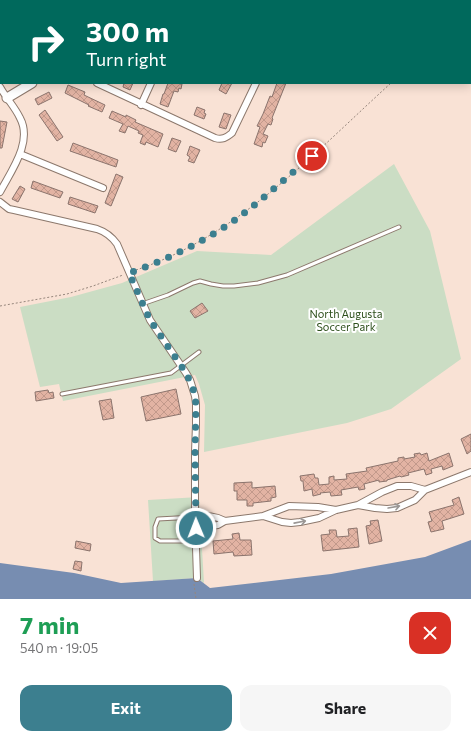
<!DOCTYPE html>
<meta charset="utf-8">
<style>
body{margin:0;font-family:Commissioner,sans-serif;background:#f6f6f6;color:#202124;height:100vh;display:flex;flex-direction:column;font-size:15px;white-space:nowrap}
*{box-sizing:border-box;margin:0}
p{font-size:13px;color:#757577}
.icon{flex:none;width:22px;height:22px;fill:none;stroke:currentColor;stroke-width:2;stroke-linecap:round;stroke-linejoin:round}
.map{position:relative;height:599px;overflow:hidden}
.panel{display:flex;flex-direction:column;background:#fff;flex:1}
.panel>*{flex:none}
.hud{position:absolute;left:0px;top:0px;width:471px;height:84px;box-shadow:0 2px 10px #0003;background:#00695c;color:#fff;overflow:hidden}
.pin{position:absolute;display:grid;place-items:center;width:34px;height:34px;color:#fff;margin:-17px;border:2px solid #fff;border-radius:50%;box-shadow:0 1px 4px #0007}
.me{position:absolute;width:44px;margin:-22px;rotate:359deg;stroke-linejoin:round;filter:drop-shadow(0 0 3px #0008)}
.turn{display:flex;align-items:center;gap:14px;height:84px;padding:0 20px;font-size:18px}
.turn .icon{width:52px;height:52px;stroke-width:2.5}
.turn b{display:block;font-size:28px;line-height:34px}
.round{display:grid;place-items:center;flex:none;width:42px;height:42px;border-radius:12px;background:#f6f6f6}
.head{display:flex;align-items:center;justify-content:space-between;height:68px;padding:0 20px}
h1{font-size:24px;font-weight:700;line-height:30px;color:#1e9e55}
.action{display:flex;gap:8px;margin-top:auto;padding:8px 20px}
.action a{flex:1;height:46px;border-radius:12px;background:#3c7f8f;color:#fff;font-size:16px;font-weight:700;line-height:46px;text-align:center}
.action a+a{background:#f6f6f6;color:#202124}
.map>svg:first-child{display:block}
.park{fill:#cbddc4}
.water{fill:#778db1}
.building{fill:url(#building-cross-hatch);stroke:#8b746d}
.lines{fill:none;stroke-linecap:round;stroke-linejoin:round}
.lane-casing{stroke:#8c786c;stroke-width:5}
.street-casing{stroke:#8c786c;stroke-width:8}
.secondary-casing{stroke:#8c786c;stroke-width:11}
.path{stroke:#96867c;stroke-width:1;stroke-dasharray:2 2;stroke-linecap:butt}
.lane{stroke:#fff;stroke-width:3}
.street{stroke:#fff;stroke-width:6}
.secondary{stroke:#fff;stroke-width:9}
.oneway{stroke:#9b9795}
.route{stroke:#3c7f8f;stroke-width:7;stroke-dasharray:0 12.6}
.labels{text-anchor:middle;stroke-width:4;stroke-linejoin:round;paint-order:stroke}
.park-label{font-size:11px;fill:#2d4f1b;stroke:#fff}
</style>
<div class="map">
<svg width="471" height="599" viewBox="0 0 471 599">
<defs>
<pattern id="building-cross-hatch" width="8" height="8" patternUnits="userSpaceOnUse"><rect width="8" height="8" fill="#e2b3a3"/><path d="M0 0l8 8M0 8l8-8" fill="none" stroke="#c2998b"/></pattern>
</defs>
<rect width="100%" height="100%" fill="#f9e2d5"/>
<path class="park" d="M 394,164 L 430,231 L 461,359 L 391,409 L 347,423 L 204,452 L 205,405 L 199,384 L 195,375 L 63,401 L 59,384 L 40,387 L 20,307 L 71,297 L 122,283 L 197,251 L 271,255 Z
M 199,497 L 204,583 L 197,578 L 153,581 L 148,500 Z"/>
<path class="water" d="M 471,540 L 471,599 L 0,599 L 0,563 L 74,573 L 121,583 L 197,578 L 210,588 L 331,574 L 425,557 Z"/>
<path class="building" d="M 124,83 L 133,83 L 130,90 L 123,87 Z
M 168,83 L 178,83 L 182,84 L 181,89 L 179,88 L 178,92 L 174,91 L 168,107 L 160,104 L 163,94 L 164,94 Z
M 222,83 L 232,83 L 226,94 L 219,90 Z
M 277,83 L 286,83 L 272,118 L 273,119 L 271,125 L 268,124 L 263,134 L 268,136 L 265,143 L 263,142 L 262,147 L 254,144 L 260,127 L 257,126 L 263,114 L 270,96 L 272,97 Z
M 68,85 L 85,92 L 84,95 L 105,105 L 102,112 L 88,106 L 89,105 L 65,93 Z
M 49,92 L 52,98 L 38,105 L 35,99 Z
M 197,107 L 205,110 L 204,113 L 206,114 L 204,119 L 194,115 Z
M 45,110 L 63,137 L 57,141 L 39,115 Z
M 112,111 L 126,117 L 126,115 L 136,120 L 135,122 L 163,134 L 158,147 L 146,142 L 145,145 L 140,143 L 143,135 L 138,133 L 139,131 L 128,126 L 125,133 L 119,131 L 123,124 L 109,118 Z
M 224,113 L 231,115 L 226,129 L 219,127 Z
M 0,121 L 7,122 L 2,148 L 0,148 Z
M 172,138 L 181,141 L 176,152 L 168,149 Z
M 73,143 L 118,160 L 116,167 L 70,151 Z
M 190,146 L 200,150 L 194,163 L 188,161 L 190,157 L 187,155 Z
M 116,174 L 123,177 L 111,206 L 105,203 Z
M 33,181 L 63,192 L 60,198 L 31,188 Z
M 20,186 L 25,189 L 18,202 L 12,199 Z
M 70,197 L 98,206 L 95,213 L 68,204 Z
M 202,303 L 208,311 L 195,318 L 190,311 Z
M 176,389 L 181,414 L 146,421 L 141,397 Z
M 48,390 L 49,393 L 53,392 L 54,398 L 36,401 L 35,392 Z
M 111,399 L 114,418 L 103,420 L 99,401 Z
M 471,434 L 471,451 L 467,454 L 461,439 Z
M 420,453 L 421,455 L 427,453 L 429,461 L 449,453 L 453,466 L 443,470 L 442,466 L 431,469 L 432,473 L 426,475 L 424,469 L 408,473 L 409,475 L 401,477 L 400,476 L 387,480 L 387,481 L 379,482 L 379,480 L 364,484 L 365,489 L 359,490 L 358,487 L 341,490 L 342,495 L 331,496 L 330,492 L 320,493 L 321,494 L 313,496 L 312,489 L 304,491 L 303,481 L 301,481 L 300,476 L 314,474 L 315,478 L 318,478 L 319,485 L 329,484 L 329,477 L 334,476 L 334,480 L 347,479 L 346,474 L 367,471 L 366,468 L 398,461 L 398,458 L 404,457 L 404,459 L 415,457 L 414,454 Z
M 252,482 L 252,488 L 275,486 L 276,497 L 271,498 L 271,501 L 253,503 L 253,506 L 247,506 L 247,500 L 237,500 L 237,491 L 234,491 L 234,483 Z
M 459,497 L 464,514 L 442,521 L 444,529 L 431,532 L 428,522 L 432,521 L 429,512 L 454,505 L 452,500 Z
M 378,520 L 382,541 L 369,544 L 366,526 L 371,525 L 370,521 Z
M 357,528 L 359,547 L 323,551 L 321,535 L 330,534 L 329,530 L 336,530 L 337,537 L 349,536 L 348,529 Z
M 239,533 L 240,540 L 251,540 L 252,555 L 234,556 L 233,552 L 214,554 L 213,541 L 233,539 L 232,534 Z
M 76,541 L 91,544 L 90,551 L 75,548 Z
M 75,561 L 82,562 L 81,571 L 73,569 Z"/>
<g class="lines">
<g class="lane-casing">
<path id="lane" d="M 17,0 L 17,1
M 54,0 L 56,1
M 142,304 L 168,295 L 193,283 L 200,281 L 211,284 L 223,286 L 234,286 L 258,283 L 287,275 L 399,227
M 62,394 L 171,373 L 199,352
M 195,517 L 158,519 L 155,527 L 155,538 L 160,541 L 196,541"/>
</g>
<g class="street-casing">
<path id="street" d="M 188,1 L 188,0
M 293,1 L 294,0
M 97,83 L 215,138 C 222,140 226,138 232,133 L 256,83
M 0,87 C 6,98 15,107 20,118 C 33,142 11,171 0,192
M 141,105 L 151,83
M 20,154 L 103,188
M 0,202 L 9,209 L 14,210 L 97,229 C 106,232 112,237 117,244 L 150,320 L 186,373 L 190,380 L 195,396 L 196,404 L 196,424 L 195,452 L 195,517 L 197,578
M 358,505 L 375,508 L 387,509 L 397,508 L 415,500 L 425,490 L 471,472
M 263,516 L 282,522 L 291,523 L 300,522 L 319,518 L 336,510 L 358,505 L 382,492 L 397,486 L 411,486 L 425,490
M 195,517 C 207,516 214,515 225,521
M 196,528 L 218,525 L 225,521 L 263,516 L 289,506 L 318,507 L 336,510"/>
</g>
<g class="secondary-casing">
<path id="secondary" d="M 83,1 L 84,0
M 7,98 L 32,83"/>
</g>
<path class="path" d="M 468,1 L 469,0
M 136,270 C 238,236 313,154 391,83
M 0,306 L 67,294 L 93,286 L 123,275
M 194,584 L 196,599"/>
<use href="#lane" class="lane"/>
<use href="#street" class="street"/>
<use href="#secondary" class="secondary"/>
</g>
<defs><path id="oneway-shaft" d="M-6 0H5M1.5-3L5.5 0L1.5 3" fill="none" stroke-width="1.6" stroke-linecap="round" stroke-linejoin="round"/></defs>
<g class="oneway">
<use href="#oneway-shaft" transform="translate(394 507) rotate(-10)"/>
<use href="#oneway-shaft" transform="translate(300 522) rotate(-11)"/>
</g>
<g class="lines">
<path class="route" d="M 196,528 L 195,452 L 196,404 L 193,388 L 186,373 L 150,320 L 129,273 C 166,260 203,242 235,220 C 262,200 287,177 312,156"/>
</g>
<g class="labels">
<g class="park-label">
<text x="346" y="318">North Augusta<tspan x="346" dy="13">Soccer Park</tspan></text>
</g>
</g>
</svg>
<div class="pin" style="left:312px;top:156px;background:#d93025"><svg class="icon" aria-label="arrive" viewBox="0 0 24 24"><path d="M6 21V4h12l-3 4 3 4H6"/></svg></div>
<svg class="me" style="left:196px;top:528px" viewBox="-20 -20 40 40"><circle r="17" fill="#3c7f8f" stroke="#fff" stroke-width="3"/><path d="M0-11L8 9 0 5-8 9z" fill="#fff"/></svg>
<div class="hud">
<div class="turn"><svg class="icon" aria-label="right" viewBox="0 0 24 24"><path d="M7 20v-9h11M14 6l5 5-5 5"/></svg><div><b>300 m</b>Turn right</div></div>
</div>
</div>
<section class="panel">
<div class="head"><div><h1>7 min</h1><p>540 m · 19:05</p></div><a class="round" style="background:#d93025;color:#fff"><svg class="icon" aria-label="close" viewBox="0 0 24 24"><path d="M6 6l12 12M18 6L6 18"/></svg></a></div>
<div class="action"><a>Exit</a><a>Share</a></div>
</section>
